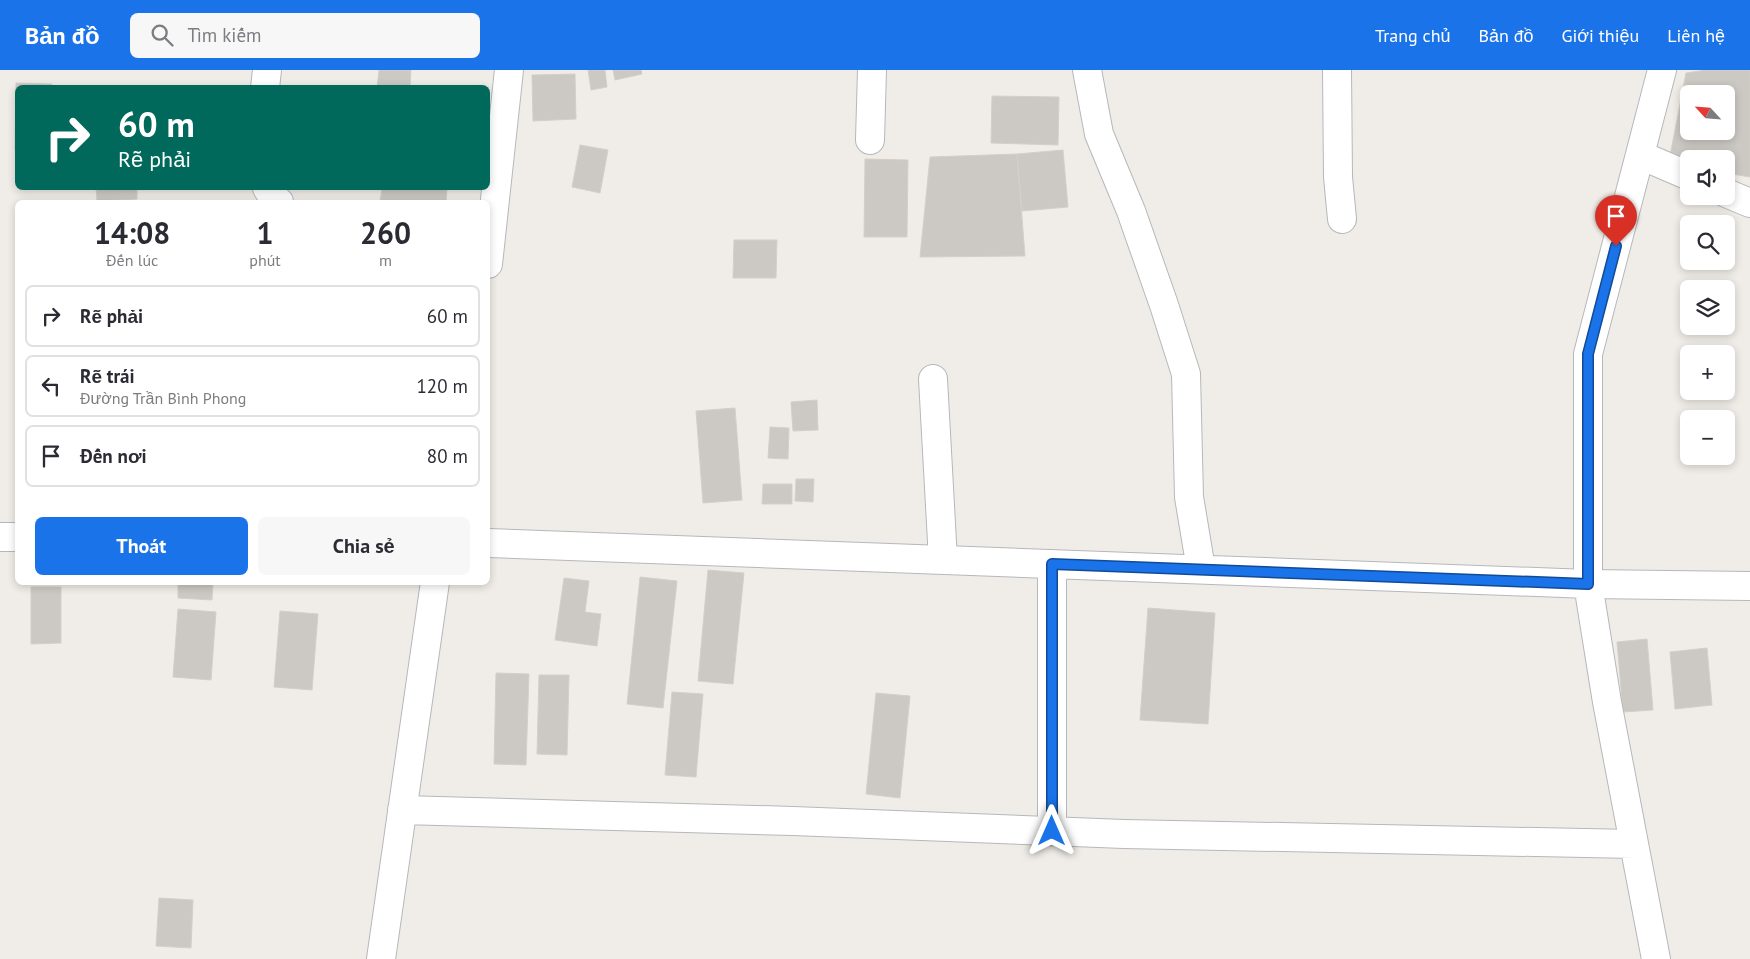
<!DOCTYPE html>
<html lang="vi">
<meta charset="utf-8">
<style>
body{margin:0;font-family:"PT Sans",sans-serif;background:#f7f7f7;color:#2b2b33;height:100vh;display:flex;flex-direction:column;font-size:19px;white-space:nowrap}
*{box-sizing:border-box;margin:0}
p{font-size:16px;color:#7c7c81}
.icon{flex:none;width:28px;height:28px;fill:none;stroke:currentColor;stroke-width:2;stroke-linecap:round;stroke-linejoin:round}
.map{position:relative;flex:1;overflow:hidden}
.panel{position:absolute;left:15px;top:130px;width:475px;height:385px;display:flex;flex-direction:column;background:#fff;border-radius:8px;box-shadow:0 2px 8px #0003}
.panel>*{flex:none}
.banner{position:absolute;left:15px;top:15px;width:475px;height:105px;border-radius:8px;box-shadow:0 2px 8px #0003;background:#00695c;color:#fff;overflow:hidden}
.needle{width:32px;rotate:296deg}
.fabs{position:absolute;left:1680px;top:15px;display:grid;gap:10px}
.fabs a{display:grid;place-items:center;width:55px;height:55px;border-radius:8px;background:#fff;box-shadow:0 2px 8px #0003;font-size:25px}
.pin{position:absolute;display:grid;place-items:center;width:42px;height:42px;color:#fff;margin:-51px -21px;border-radius:50% 50% 50% 0;rotate:-45deg;box-shadow:0 0 5px #0007}
.pin .icon{rotate:45deg}
.me{position:absolute;width:55px;margin:-28px;rotate:0deg;stroke-linejoin:round;filter:drop-shadow(0 0 4px #0008)}
.turn{display:flex;align-items:center;gap:18px;height:105px;padding:0 20px;font-size:22px}
.turn .icon{width:65px;height:65px;stroke-width:2.5}
.turn b{display:block;font-size:35px;line-height:42px}
.eta{display:flex;justify-content:space-evenly;align-items:center;height:85px;text-align:center}
.eta b{font-size:30px;font-weight:800;line-height:35px}
.cta{display:flex;gap:10px;margin-top:auto;padding:10px 20px}
.cta a{flex:1;height:58px;border-radius:8px;background:#1a73e8;color:#fff;font-size:20px;font-weight:800;line-height:58px;text-align:center}
.cta a+a{background:#f7f7f7;color:#2b2b33}
ul{padding:0;list-style:none}
li{display:flex;align-items:center;gap:15px;height:62px;margin:0 10px 8px;padding:0 10px;border:2px solid #e1e1e2;border-radius:8px}
li div{flex:1}
li b{display:block;font-size:19px}
li em{font-style:normal}
header{display:flex;align-items:center;gap:30px;box-sizing:border-box;height:70px;padding:0 25px;background:#1a73e8;color:#fff}
header strong{font-size:24px}
nav{display:flex;gap:28px;margin-inline-start:auto;font-size:18px}
.search{width:350px;height:45px;background:#f7f7f7;display:flex;align-items:center;gap:12px;box-sizing:border-box;padding:0 18px;border-radius:8px;color:#7c7c81;font-size:19px}
.map>svg:first-child{display:block}
.building{fill:#ccc8c4;stroke:#d5cfc6;fill-rule:evenodd}
.lines{fill:none;stroke-linecap:round;stroke-linejoin:round}
.minor-casing{stroke:#b5b8bb;stroke-width:30}
.minor{stroke:#fff;stroke-width:28}
.route-casing{stroke:#114b97;stroke-width:12}
.route{stroke:#1a73e8;stroke-width:9}
</style>
<header>
<strong>Bản đồ</strong>
<div class="search"><svg class="icon" aria-label="search" viewBox="0 0 24 24"><circle cx="10" cy="10" r="6"/><path d="M15 15l6 6"/></svg>Tìm kiếm</div>
<nav><a>Trang chủ</a><a>Bản đồ</a><a>Giới thiệu</a><a>Liên hệ</a></nav>
</header>
<div class="map">
<svg width="1750" height="889" viewBox="0 0 1750 889">
<rect width="100%" height="100%" fill="#f0ede8"/>
<path class="building" d="M 379,0 L 411,0 L 410,18 L 377,18 Z
M 588,0 L 605,0 L 607,17 L 591,20 Z
M 613,0 L 641,0 L 642,4 L 615,10 Z
M 1706,0 L 1750,0 L 1750,107 L 1726,103 L 1726,89 L 1689,89 L 1689,95 L 1669,91 L 1686,3 ZM 1689,24 L 1726,24 L 1726,61 L 1689,61 Z
M 575,4 L 576,49 L 533,51 L 532,5 Z
M 16,13 L 52,14 L 52,18 L 18,18 L 18,80 L 15,80 Z
M 992,26 L 1059,27 L 1058,75 L 991,73 Z
M 580,75 L 608,80 L 600,123 L 572,117 Z
M 1063,80 L 1068,137 L 1022,141 L 1017,84 Z
M 1017,84 L 1025,186 L 920,187 L 930,87 Z
M 865,89 L 908,90 L 907,167 L 864,167 Z
M 96,118 L 137,118 L 137,129 L 97,131 Z
M 382,118 L 447,118 L 446,132 L 380,132 Z
M 734,170 L 777,170 L 776,208 L 733,208 Z
M 817,330 L 818,360 L 793,361 L 791,332 Z
M 735,338 L 742,430 L 703,433 L 696,341 Z
M 770,357 L 789,358 L 788,389 L 768,388 Z
M 796,409 L 814,409 L 813,432 L 795,431 Z
M 763,414 L 792,414 L 792,434 L 762,434 Z
M 708,500 L 744,503 L 733,614 L 698,611 Z
M 640,507 L 677,511 L 663,638 L 627,634 Z
M 564,508 L 589,511 L 585,542 L 601,544 L 597,576 L 555,570 Z
M 178,512 L 213,512 L 212,530 L 178,528 Z
M 31,517 L 61,517 L 61,573 L 31,574 Z
M 1148,538 L 1215,543 L 1208,654 L 1140,650 Z
M 178,539 L 216,542 L 211,610 L 173,607 Z
M 280,541 L 318,544 L 312,620 L 274,617 Z
M 1647,569 L 1653,640 L 1623,642 L 1617,572 Z
M 1707,578 L 1712,635 L 1675,639 L 1670,582 Z
M 496,603 L 529,604 L 526,695 L 494,694 Z
M 539,605 L 569,605 L 567,685 L 537,684 Z
M 672,622 L 703,624 L 696,707 L 665,705 Z
M 876,623 L 910,626 L 900,728 L 866,724 Z
M 159,828 L 193,830 L 191,878 L 156,876 Z"/>
<g class="lines">
<g class="minor-casing">
<path id="minor" d="M 1087,0 L 1099,64 L 1131,141 L 1164,235 L 1186,304 L 1189,427 L 1201,499
M 1337,0 L 1338,107 L 1342,149
M 265,18 L 267,0
M 870,70 L 872,0
M 1640,85 L 1689,106
M 267,118 L 272,126 L 279,132
M 1726,123 L 1750,133
M 488,194 L 509,0
M 933,309 L 943,490
M 0,467 L 18,467
M 488,473 L 1588,514 L 1750,516
M 1052,494 L 1052,761
M 402,740 L 793,751 L 1124,764 L 1634,774
M 381,889 L 435,512
M 1656,889 L 1607,632 L 1588,514 L 1588,284 L 1662,0"/>
</g>
<use href="#minor" class="minor"/>
</g>
<g class="lines">
<g class="route-casing">
<path id="route" d="M 1052,761 L 1052,494 L 1588,514 L 1588,284 L 1616,176"/>
</g>
<use href="#route" class="route"/>
</g>
</svg>
<div class="fabs">
<a><svg class="needle" viewBox="-14 -14 28 28"><path d="M0-13l5 13h-10z" fill="#e53935"/><path d="M0 13l5-13h-10z" fill="#7c7c81"/></svg></a>
<a><svg class="icon" aria-label="sound" viewBox="0 0 24 24"><path d="M4 9h4l5-4v14l-5-4H4zM17 9q2 3 0 6"/></svg></a>
<a><svg class="icon" aria-label="search" viewBox="0 0 24 24"><circle cx="10" cy="10" r="6"/><path d="M15 15l6 6"/></svg></a>
<a><svg class="icon" aria-label="layers" viewBox="0 0 24 24"><path d="M12 4l9 5-9 5-9-5zM3 14l9 5 9-5"/></svg></a>
<a>+</a>
<a>−</a>
</div>
<div class="pin" style="left:1616px;top:176px;background:#d93025"><svg class="icon" aria-label="arrive" viewBox="0 0 24 24"><path d="M6 21V4h12l-3 4 3 4H6"/></svg></div>
<svg class="me" style="left:1052px;top:761px" viewBox="-20 -20 40 40"><path d="M0-17L14 15 0 8-14 15z" fill="#1a73e8" stroke="#fff" stroke-width="4"/></svg>
<div class="banner">
<div class="turn"><svg class="icon" aria-label="right" viewBox="0 0 24 24"><path d="M7 20v-9h11M14 6l5 5-5 5"/></svg><div><b>60 m</b>Rẽ phải</div></div>
</div>
<section class="panel">
<div class="eta">
<div><b>14:08</b><p>Đến lúc</p></div>
<div><b>1</b><p>phút</p></div>
<div><b>260</b><p>m</p></div>
</div>
<ul>
<li><svg class="icon" aria-label="right" viewBox="0 0 24 24"><path d="M7 20v-9h11M14 6l5 5-5 5"/></svg><div><b>Rẽ phải</b></div><em>60 m</em></li>
<li><svg class="icon" aria-label="left" viewBox="0 0 24 24"><path d="M17 20v-9H6M10 6l-5 5 5 5"/></svg><div><b>Rẽ trái</b><p>Đường Trần Bình Phong</p></div><em>120 m</em></li>
<li><svg class="icon" aria-label="arrive" viewBox="0 0 24 24"><path d="M6 21V4h12l-3 4 3 4H6"/></svg><div><b>Đến nơi</b></div><em>80 m</em></li>
</ul>
<div class="cta"><a>Thoát</a><a>Chia sẻ</a></div>
</section>
</div>
